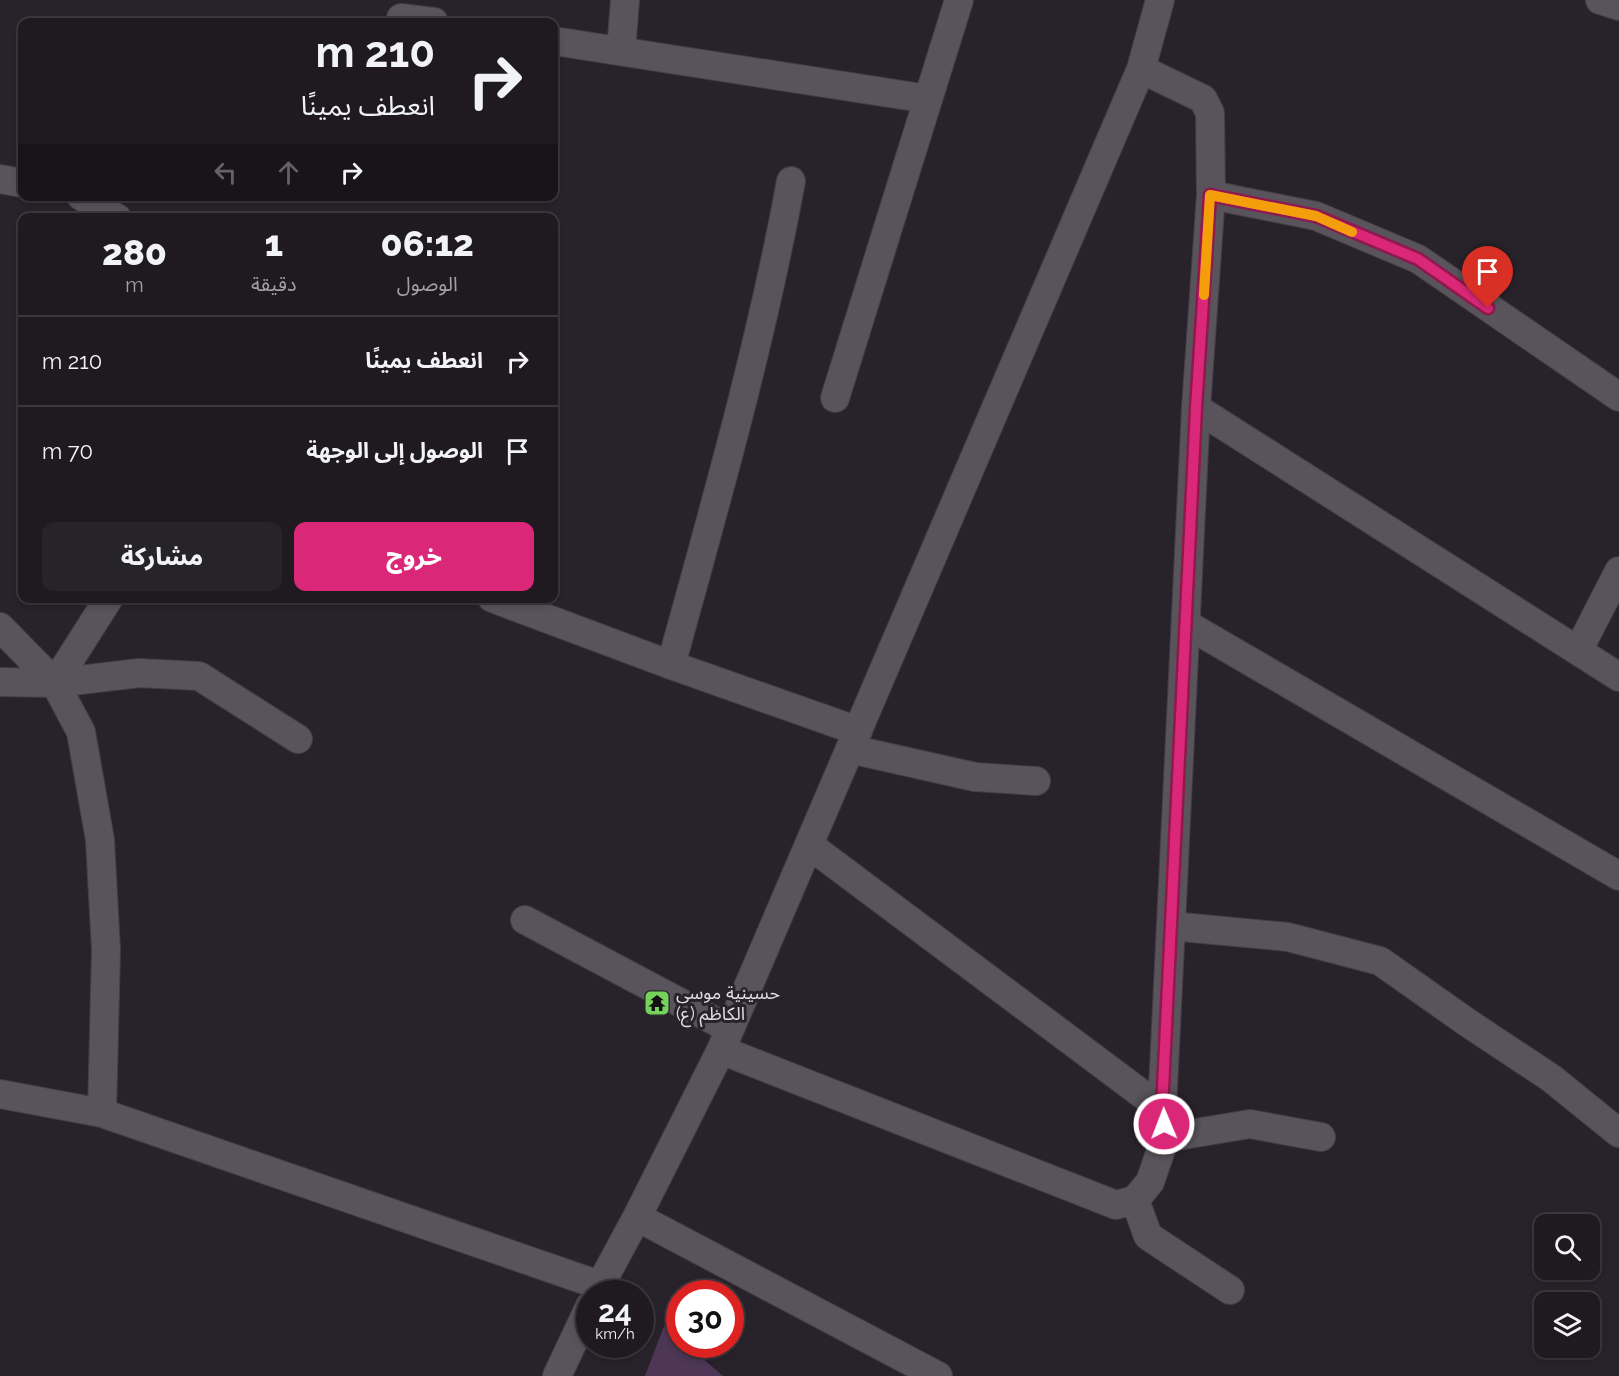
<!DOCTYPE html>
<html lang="ar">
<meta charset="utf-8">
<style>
body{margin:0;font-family:Raleway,"Noto Sans Arabic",sans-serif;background:#262329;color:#f1f3f6;direction:rtl;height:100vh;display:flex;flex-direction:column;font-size:22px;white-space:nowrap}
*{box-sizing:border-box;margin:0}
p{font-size:20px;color:#a1a1a5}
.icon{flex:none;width:33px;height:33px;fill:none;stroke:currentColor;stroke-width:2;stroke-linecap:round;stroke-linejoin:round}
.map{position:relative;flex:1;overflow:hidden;direction:ltr}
.sheet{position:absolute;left:18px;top:213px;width:540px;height:390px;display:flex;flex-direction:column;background:#1e1a20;border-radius:12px;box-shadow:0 3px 9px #0003,0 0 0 2px #3c383e;direction:rtl}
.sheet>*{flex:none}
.guide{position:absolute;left:18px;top:18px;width:540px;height:183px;border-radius:12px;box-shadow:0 3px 9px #0003,0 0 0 2px #3c383e;direction:rtl;background:#1e1a20;color:#f1f3f6;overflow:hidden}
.tools{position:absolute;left:1534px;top:1214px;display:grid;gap:12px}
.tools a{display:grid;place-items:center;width:66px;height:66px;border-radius:12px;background:#1e1a20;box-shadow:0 3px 9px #0003,0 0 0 2px #3c383e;font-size:30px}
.speed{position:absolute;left:576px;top:1280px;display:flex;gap:12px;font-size:30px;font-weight:700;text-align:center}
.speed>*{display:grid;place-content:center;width:78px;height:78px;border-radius:50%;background:#1e1a20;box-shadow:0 3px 9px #0003,0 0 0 2px #3c383e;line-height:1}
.speed small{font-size:15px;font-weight:400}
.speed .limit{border:9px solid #d22;background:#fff;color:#111}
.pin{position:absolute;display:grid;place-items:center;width:51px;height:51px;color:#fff;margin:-62px -26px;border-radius:50% 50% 50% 0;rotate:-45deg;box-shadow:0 0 6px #0007}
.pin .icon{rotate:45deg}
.me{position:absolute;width:66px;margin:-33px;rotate:359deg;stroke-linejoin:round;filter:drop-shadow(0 0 4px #0008)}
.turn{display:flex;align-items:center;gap:21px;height:126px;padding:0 24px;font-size:27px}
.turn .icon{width:78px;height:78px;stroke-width:2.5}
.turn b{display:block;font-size:42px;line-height:51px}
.lanes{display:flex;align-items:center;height:57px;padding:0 24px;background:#0003;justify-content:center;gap:30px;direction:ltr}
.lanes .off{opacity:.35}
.eta{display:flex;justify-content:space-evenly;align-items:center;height:102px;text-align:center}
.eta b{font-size:36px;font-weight:800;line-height:42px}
.primary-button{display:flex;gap:12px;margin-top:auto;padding:12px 24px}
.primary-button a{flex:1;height:69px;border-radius:12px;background:#db2777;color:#fff;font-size:24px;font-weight:800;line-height:69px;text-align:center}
.primary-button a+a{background:#262329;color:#f1f3f6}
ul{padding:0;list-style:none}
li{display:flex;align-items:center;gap:18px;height:90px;padding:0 24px;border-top:2px solid #3c383e}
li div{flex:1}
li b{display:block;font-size:22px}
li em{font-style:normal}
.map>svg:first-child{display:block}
.green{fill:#4e3657}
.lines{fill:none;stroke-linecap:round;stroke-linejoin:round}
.street-casing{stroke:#433e45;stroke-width:30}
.street{stroke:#59545c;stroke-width:28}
.route-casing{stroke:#8e194d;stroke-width:15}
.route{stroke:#db2777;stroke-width:10}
.slow{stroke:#f59e0b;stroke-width:10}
.labels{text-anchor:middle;stroke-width:6;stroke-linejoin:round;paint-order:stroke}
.poi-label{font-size:18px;fill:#e1dee3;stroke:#28232a;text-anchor:start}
</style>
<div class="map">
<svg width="1619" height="1376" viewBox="0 0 1619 1376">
<rect width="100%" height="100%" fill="#28232a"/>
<path class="green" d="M 664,1326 L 679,1339 L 680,1344 L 686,1344 L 723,1376 L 645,1376 Z"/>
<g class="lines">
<g class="street-casing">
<path id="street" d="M 1600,0 L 1619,6
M 401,18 L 434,22
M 554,41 L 928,99
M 621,51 L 625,0
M 0,179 L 22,183
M 1211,195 L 1316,216 L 1418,259 L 1619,397
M 81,196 L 117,218
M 835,398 L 959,0
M 1196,408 L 1619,677
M 492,598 L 671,665 L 858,731
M 1186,624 L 1619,876
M 0,627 L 55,683 L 81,732 L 100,840 L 106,950 L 102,1113
M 1578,651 L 1619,571
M 671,665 C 715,505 761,345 791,181
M 0,682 L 55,683 L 139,673 L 199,676 L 298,739
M 55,683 L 109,598
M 850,749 L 975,777 L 1036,781
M 809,845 L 1162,1109
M 525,920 L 730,1029
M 1171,926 L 1288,937 L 1380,961 L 1468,1023 L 1551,1078 L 1619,1133
M 721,1050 L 1116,1205 L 1135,1200 L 1150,1182 L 1165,1138 L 1162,1109 L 1196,408 L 1211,195 L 1210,113 L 1203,99 L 1141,69
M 0,1094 L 102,1113 L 599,1285
M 1165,1138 L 1250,1124 L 1321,1137
M 1135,1200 L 1148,1236 L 1230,1290
M 637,1217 L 938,1376
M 596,1293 L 637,1217 L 721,1050 L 1141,69 L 1160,0
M 557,1376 L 590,1306"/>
</g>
<use href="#street" class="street"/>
</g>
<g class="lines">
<g class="route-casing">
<path id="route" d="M 1164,1124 L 1162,1109 L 1196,408 L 1210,195 L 1316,216 L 1418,259 L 1488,308"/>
</g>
<use href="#route" class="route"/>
<path class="slow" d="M 1204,295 L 1210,195 L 1316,216 L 1352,232"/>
</g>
<defs>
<g id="temple-square" transform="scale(1.35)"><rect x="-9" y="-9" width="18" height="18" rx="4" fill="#75d25b" stroke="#28232a"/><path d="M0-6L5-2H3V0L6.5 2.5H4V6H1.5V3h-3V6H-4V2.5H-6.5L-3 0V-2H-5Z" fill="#111"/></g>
</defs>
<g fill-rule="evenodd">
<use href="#temple-square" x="657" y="1003"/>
</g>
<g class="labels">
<g class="poi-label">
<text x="676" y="999">حسينية موسى<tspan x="676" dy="21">الكاظم (ع)</tspan></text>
</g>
</g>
</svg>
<div class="tools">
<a><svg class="icon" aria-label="search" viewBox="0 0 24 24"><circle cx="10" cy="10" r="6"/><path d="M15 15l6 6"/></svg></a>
<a><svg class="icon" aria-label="layers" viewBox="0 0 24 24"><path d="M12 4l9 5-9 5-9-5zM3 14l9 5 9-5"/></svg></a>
</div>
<div class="speed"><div>24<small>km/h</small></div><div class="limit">30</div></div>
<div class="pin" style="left:1488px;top:308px;background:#d93025"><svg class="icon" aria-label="arrive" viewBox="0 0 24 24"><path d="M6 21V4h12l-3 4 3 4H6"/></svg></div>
<svg class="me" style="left:1164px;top:1124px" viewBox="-20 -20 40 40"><circle r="17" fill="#db2777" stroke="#fff" stroke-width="3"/><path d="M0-11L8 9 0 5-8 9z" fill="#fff"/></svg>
<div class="guide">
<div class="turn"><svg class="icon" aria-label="right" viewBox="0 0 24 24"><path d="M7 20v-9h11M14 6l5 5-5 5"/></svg><div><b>210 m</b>انعطف يمينًا</div></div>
<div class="lanes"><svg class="icon off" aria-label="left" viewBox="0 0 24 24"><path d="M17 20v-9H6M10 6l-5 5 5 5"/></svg><svg class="icon off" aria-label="ahead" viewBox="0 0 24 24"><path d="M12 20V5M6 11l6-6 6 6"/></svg><svg class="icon" aria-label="right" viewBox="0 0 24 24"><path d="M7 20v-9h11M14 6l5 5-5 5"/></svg></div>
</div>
<section class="sheet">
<div class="eta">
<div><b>06:12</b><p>الوصول</p></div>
<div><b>1</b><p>دقيقة</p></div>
<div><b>280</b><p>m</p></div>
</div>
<ul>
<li><svg class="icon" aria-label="right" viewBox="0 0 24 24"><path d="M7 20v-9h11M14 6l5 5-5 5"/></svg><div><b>انعطف يمينًا</b></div><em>210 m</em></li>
<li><svg class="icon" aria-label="arrive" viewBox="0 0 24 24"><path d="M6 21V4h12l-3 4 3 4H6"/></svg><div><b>الوصول إلى الوجهة</b></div><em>70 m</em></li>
</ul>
<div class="primary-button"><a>خروج</a><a>مشاركة</a></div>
</section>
</div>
